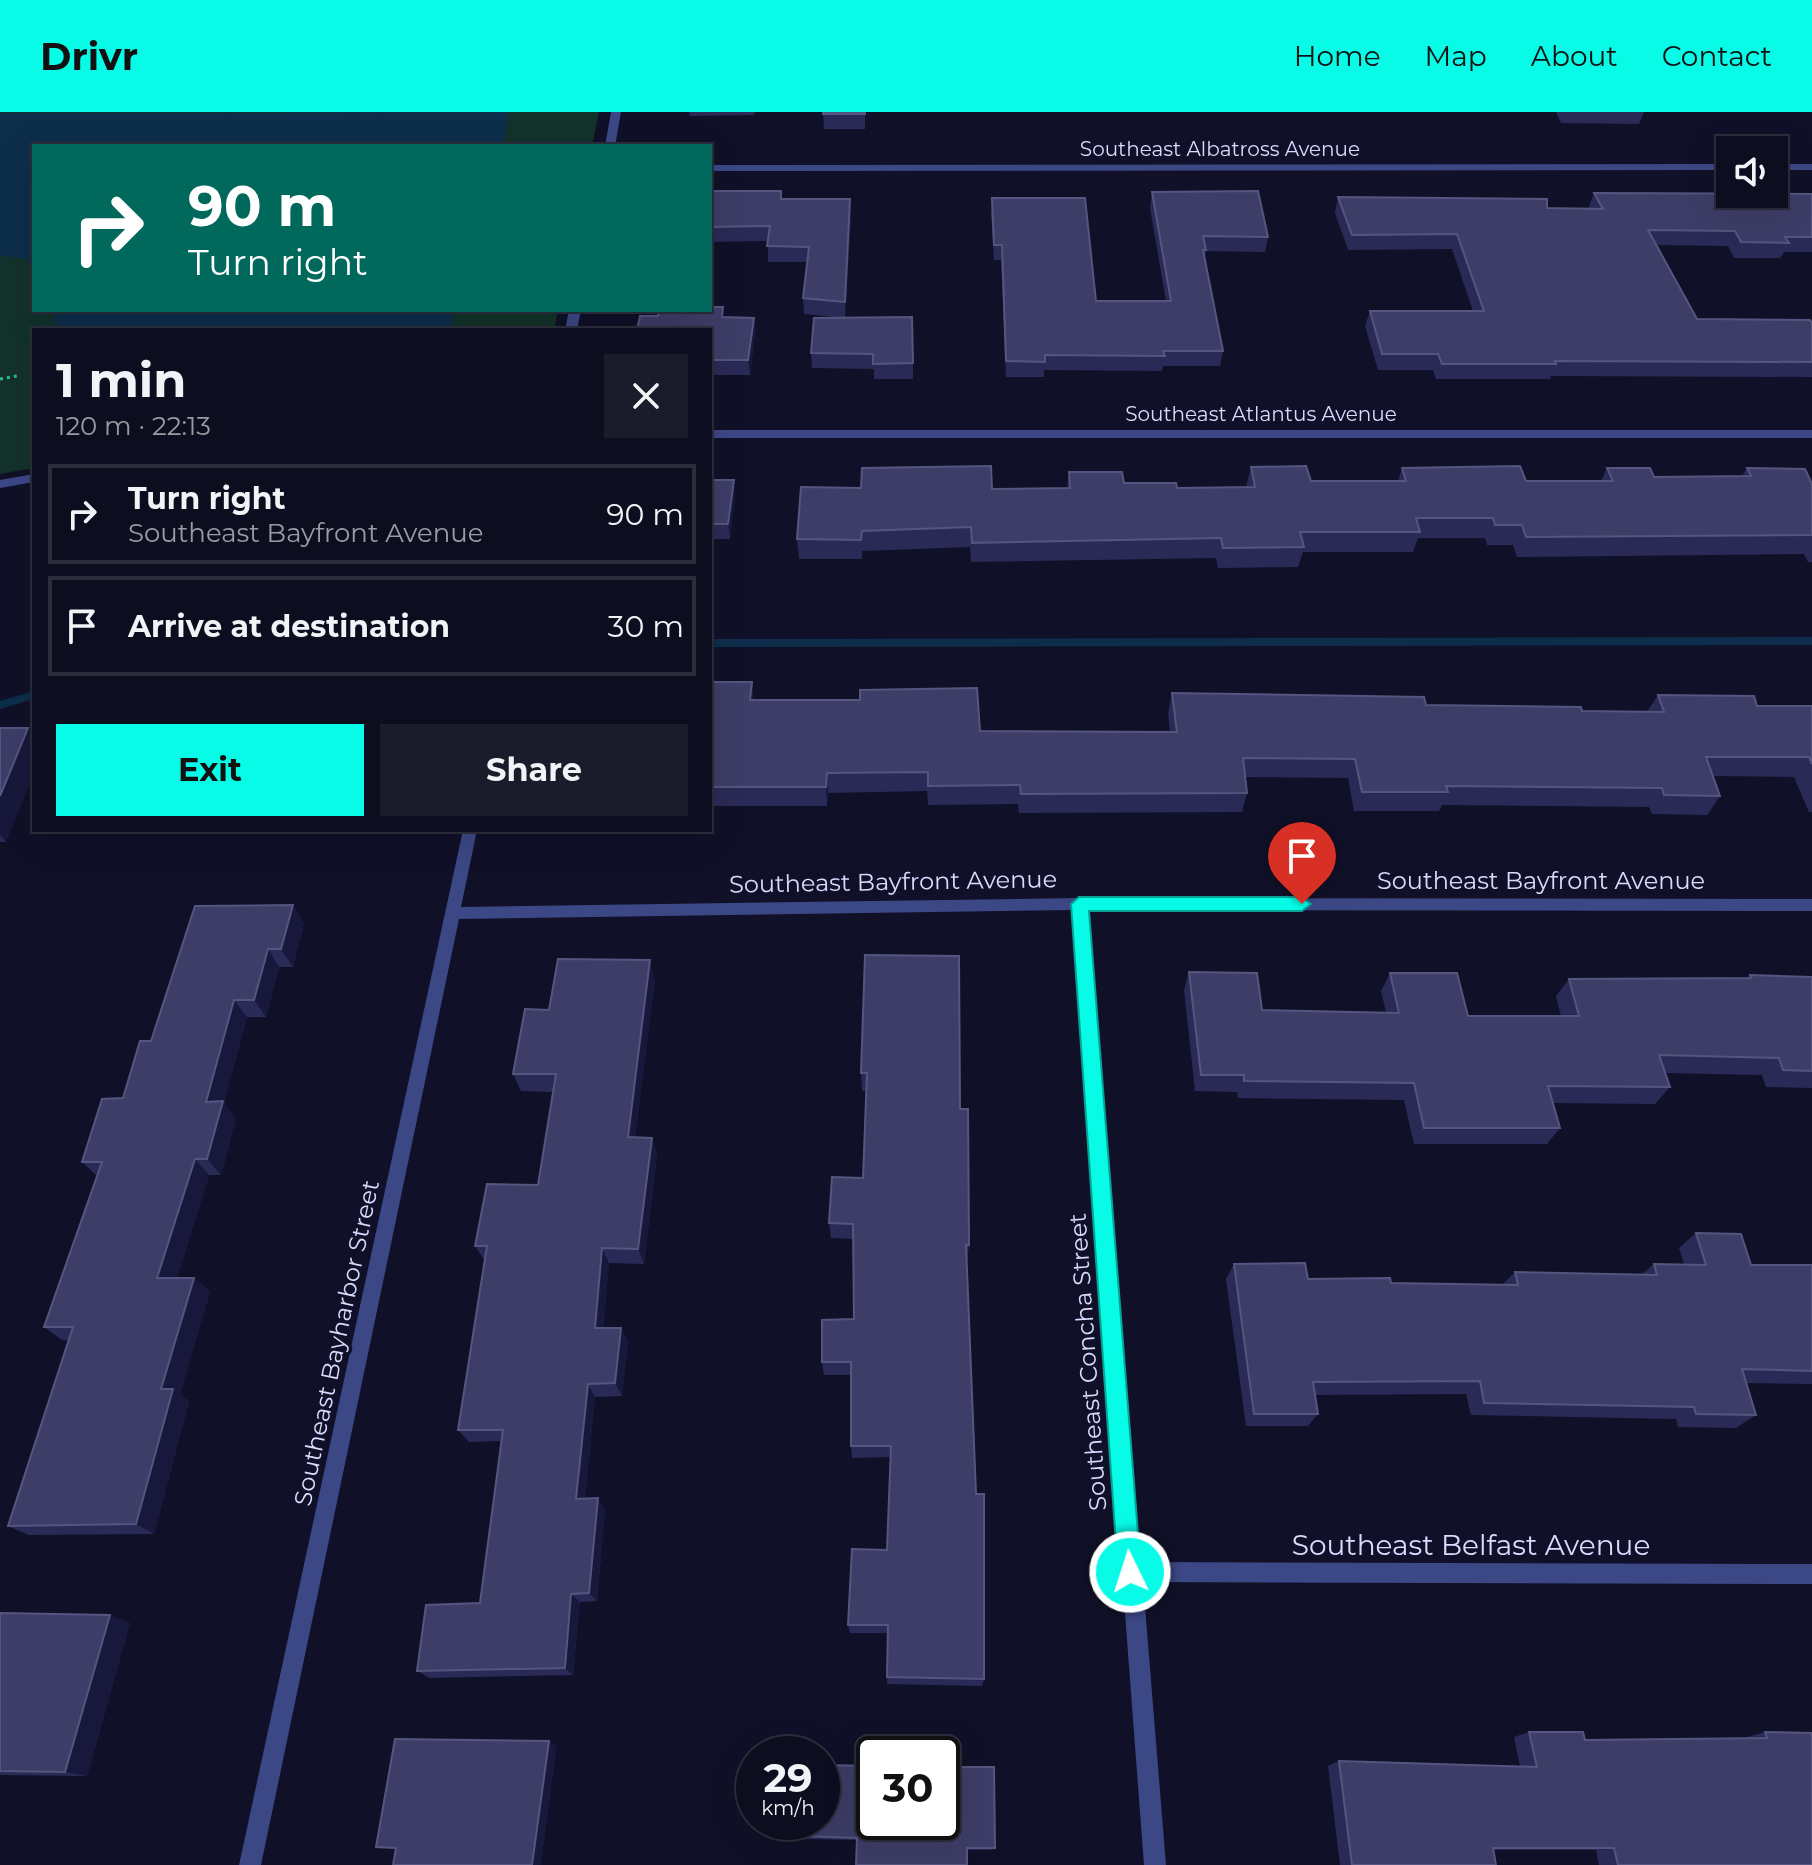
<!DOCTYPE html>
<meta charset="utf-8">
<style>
body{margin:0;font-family:Montserrat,sans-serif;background:#1a1b2b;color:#f1f3f6;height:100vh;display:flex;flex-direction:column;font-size:30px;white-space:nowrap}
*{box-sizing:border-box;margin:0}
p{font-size:26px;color:#9a9ca4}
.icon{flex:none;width:44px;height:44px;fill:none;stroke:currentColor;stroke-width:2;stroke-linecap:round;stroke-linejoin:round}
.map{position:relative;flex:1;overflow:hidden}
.drawer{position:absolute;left:32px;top:216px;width:680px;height:504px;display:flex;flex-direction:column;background:#0c0d1e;border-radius:0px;box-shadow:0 8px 32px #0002,0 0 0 2px #2c2d3c}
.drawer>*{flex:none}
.top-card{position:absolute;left:32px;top:32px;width:680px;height:168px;border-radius:0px;box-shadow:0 8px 32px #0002,0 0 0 2px #2c2d3c;background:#00695c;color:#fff;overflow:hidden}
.tools{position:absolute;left:1716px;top:24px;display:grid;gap:16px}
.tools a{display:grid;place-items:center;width:72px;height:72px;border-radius:0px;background:#0c0d1e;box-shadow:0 8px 32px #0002,0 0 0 2px #2c2d3c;font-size:40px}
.speed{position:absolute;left:736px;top:1624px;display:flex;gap:16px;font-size:40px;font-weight:700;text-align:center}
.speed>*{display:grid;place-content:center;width:104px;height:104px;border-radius:50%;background:#0c0d1e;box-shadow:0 8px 32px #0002,0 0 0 2px #2c2d3c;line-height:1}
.speed small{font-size:20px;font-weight:400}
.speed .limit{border:4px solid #111;border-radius:12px;background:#fff;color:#111}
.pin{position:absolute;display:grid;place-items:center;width:68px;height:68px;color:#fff;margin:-82px -34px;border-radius:50% 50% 50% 0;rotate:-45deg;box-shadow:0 0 8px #0007}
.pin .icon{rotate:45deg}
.me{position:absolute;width:88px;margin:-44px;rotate:356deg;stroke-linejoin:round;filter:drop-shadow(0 0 6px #0008)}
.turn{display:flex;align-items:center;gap:28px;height:168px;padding:0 24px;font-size:36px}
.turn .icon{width:104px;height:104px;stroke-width:2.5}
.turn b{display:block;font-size:56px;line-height:68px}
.round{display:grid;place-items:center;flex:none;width:84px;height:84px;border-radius:0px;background:#1a1b2b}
.head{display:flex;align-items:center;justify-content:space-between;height:136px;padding:0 24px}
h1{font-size:48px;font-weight:700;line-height:60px}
.button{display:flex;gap:16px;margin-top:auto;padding:16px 24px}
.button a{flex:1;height:92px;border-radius:0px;background:#07fbe6;color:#111;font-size:32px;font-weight:700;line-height:92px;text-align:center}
.button a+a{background:#1a1b2b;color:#f1f3f6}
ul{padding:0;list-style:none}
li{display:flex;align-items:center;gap:24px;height:100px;margin:0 16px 12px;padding:0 8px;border:4px solid #2c2d3c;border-radius:0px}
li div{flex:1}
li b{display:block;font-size:30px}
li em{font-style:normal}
header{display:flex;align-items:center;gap:48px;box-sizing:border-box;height:112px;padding:0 40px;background:#07fbe6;color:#111}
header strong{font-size:38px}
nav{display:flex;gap:44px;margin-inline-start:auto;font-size:28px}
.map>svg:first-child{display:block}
.green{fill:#13322b}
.water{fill:#0d2e4a}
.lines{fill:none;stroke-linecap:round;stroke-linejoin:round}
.stream{fill:#0d2e4a;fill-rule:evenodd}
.path{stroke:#32b897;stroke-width:3;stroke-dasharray:3 4;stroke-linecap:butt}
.street{fill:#3c4786;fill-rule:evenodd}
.wall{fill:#2a2a56}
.shaded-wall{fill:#18183c}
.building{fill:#3d3d68;stroke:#55567f;stroke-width:2}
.route{fill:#07fbe6;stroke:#05a396;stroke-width:2}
.labels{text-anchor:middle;stroke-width:7;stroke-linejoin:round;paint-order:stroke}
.far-street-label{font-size:20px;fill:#d8dbfe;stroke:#101128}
.street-label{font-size:24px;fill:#d8dbfe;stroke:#101128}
.near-street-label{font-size:28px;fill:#d8dbfe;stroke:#101128}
</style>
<header>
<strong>Drivr</strong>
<nav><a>Home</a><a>Map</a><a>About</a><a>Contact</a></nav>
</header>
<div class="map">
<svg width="1812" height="1753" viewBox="0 0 1812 1753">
<rect width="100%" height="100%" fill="#101128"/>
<path class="green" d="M 0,0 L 599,0 L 592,34 L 34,34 L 34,198 L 558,198 L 554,218 L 34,218 L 34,356 L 0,362 Z"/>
<path class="water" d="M 509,0 L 503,34 L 34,34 L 34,157 L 25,147 L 0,143 L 0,1 Z
M 54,198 L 455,198 L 449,218 L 55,218 Z"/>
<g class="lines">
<path class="stream" d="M 1812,525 L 1812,533 L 710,535 L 710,527 Z
M 34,579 L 34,587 L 0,597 L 0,589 Z"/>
<path class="path" d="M 0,267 L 17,264"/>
<path class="street" d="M 611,0 L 621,0 L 615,34 L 605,34 Z
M 1730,52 L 1730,58 L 710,59 L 710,53 Z
M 1774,52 L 1812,52 L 1812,58 L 1774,58 Z
M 569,198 L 581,198 L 577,218 L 565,218 Z
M 710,318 L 1812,318 L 1812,326 L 710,326 Z
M 34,362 L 34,370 L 0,376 L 0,368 Z
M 463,718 L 477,718 L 461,795 L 1079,786 L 1812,787 L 1812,799 L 1087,798 L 1141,1450 L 1812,1452 L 1812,1472 L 1143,1470 L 1166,1753 L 1144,1753 L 1072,798 L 459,807 L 261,1753 L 239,1753 Z"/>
</g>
<path class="wall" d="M 689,0 L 755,0 L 754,3 L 690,4 Z
M 823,0 L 865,0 L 865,17 L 824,17 Z
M 1556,0 L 1644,0 L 1639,12 L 1561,11 Z
M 710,79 L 781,87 L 850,87 L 851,103 L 845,206 L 913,251 L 913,267 L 874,267 L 874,257 L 812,256 L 811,241 L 845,206 L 804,202 L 803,186 L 807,150 L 768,150 L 768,129 L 710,130 Z
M 1152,80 L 1268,125 L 1265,140 L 1206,139 L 1205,145 L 1223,239 L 1220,254 L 1163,254 L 1162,259 L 1044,258 L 1044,265 L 1006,265 L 1001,148 L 994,148 L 991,101 L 992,86 L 1096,189 L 1166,189 L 1150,96 Z
M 1594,81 L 1812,82 L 1812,140 L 1784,140 L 1780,146 L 1734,146 L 1728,134 L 1657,133 L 1697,207 L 1812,211 L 1812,265 L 1551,264 L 1550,267 L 1436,267 L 1433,258 L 1378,258 L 1365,214 L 1370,199 L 1473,199 L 1452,137 L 1348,138 L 1335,101 L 1338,85 L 1547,96 L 1588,97 Z
M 724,205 L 754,206 L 755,221 L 750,263 L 710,263 L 710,218 Z
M 1251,355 L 1311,369 L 1398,369 L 1402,356 L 1526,369 L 1601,369 L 1607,356 L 1654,365 L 1742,364 L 1747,356 L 1812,372 L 1812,450 L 1808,450 L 1804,442 L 1517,445 L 1513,433 L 1487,433 L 1485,426 L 1418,426 L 1413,440 L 1303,440 L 1298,455 L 1218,456 L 1216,446 L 971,450 L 970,435 L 862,439 L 862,447 L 799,447 L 797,427 L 992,377 L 1067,376 L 1069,360 L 1124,371 L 1177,376 L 1246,375 Z
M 710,368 L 735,383 L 730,427 L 710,427 Z
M 710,570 L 754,588 L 980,619 L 1170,620 L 1168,601 L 1172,581 L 1426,593 L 1582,599 L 1647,600 L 1658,583 L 1757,594 L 1812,594 L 1812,700 L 1809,700 L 1794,665 L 1713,664 L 1720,684 L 1707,703 L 1652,702 L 1649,695 L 1442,693 L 1439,699 L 1354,699 L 1348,666 L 1245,665 L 1247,681 L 1242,700 L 1019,701 L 1018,692 L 928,693 L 927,679 L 828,681 L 827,694 L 710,694 Z
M 0,616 L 6,730 L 0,730 Z
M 218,718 L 335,718 L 333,722 L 220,721 Z
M 293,793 L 304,812 L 293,855 L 279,855 L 266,905 L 247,905 L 224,991 L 236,1006 L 221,1063 L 209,1063 L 177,1166 L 194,1166 L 210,1180 L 180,1282 L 189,1289 L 154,1422 L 29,1423 L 8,1414 L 68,1228 L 62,1228 L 44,1215 L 97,1064 L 82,1050 L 123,986 L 151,929 Z
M 865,843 L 960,997 L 969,1133 L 967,1149 L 966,1148 L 984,1567 L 982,1574 L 887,1572 L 888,1521 L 850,1521 L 848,1513 L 887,1438 L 891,1345 L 852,1346 L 851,1334 L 851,1263 L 824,1263 L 822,1250 L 854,1207 L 853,1127 L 831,1126 L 829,1111 L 863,1066 L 866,979 L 862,979 L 861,961 Z
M 1189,860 L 1262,898 L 1386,900 L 1381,879 L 1390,861 L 1468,904 L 1561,904 L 1556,884 L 1569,867 L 1747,866 L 1750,863 L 1812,865 L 1812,976 L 1766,975 L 1762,963 L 1665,961 L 1670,975 L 1655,992 L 1553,991 L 1560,1016 L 1547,1032 L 1414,1032 L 1404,988 L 1238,986 L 1237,980 L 1195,979 L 1184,878 Z
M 655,867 L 635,1025 L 652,1026 L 657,1043 L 644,1152 L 609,1151 L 603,1216 L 621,1216 L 628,1229 L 622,1284 L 595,1285 L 585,1387 L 605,1397 L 597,1489 L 580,1490 L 573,1563 L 430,1566 L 417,1559 L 480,1491 L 501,1329 L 469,1330 L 458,1318 L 485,1149 L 475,1134 L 538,1073 L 553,980 L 521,979 L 513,962 L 549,898 Z
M 1696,1121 L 1751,1153 L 1812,1153 L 1812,1272 L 1746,1271 L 1756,1303 L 1736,1316 L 1678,1315 L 1676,1307 L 1471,1303 L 1466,1282 L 1315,1283 L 1318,1302 L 1308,1314 L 1246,1314 L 1226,1167 L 1234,1152 L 1308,1167 L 1391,1171 L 1502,1173 L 1515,1160 L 1642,1162 L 1654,1152 L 1684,1152 L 1679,1136 Z
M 0,1501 L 130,1511 L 87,1664 L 0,1663 Z
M 1529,1620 L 1585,1628 L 1744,1626 L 1765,1620 L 1812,1753 L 1599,1753 L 1596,1738 L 1494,1738 L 1496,1753 L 1340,1753 L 1328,1654 L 1339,1649 L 1520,1654 L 1514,1625 Z
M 994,1655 L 995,1736 L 992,1738 L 967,1738 L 857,1728 L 802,1727 L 799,1724 Z"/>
<path class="shaded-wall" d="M 850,87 L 851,103 L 845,206 L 845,190 Z
M 754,206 L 755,221 L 750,263 L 748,248 Z
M 734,368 L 735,383 L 730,427 L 728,412 Z
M 752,570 L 754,589 L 750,588 Z
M 28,616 L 34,624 L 34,661 L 6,730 L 0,723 L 0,684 Z
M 827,661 L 828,681 L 827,694 L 826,675 Z
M 293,793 L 304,812 L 293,855 L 281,837 Z
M 268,837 L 279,855 L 266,905 L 254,888 Z
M 650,848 L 655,867 L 633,1042 L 628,1025 Z
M 234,888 L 247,905 L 224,991 L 236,1006 L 221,1063 L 207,1047 L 206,990 Z
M 652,1026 L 657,1043 L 644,1152 L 638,1137 Z
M 195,1047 L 209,1063 L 173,1179 L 157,1166 Z
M 602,1136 L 609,1151 L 602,1229 L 595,1216 Z
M 194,1166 L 210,1180 L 180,1282 L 189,1289 L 154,1422 L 136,1412 L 161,1277 Z
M 621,1216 L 628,1229 L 622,1284 L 615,1271 Z
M 588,1272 L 595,1285 L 584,1397 L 576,1387 Z
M 598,1386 L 605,1397 L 597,1489 L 589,1481 Z
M 571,1482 L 580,1490 L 573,1563 L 565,1556 Z
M 110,1503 L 130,1511 L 87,1664 L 65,1660 Z
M 549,1629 L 557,1634 L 541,1753 L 532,1753 Z"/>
<path class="building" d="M 823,0 L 865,0 L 865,2 L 823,2 Z
M 710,79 L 781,79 L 781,87 L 850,87 L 845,190 L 803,186 L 809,135 L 767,134 L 770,114 L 710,115 Z
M 1258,79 L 1268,125 L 1203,124 L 1206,138 L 1203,138 L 1223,239 L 1163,239 L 1165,244 L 1045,243 L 1045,250 L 1006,249 L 1002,133 L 994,133 L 992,86 L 1085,86 L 1096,189 L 1171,189 L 1152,80 Z
M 1594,81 L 1812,82 L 1812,125 L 1785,125 L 1789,131 L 1741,130 L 1735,119 L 1648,118 L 1697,207 L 1810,208 L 1812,211 L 1812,250 L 1555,249 L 1556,252 L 1442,252 L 1438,242 L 1382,242 L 1370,199 L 1484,199 L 1457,122 L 1352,123 L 1338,85 L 1547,87 L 1547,96 L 1603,97 Z
M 710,195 L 723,195 L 722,205 L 754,206 L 748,248 L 710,248 L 710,218 L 637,218 L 640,204 L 658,204 L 659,198 L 710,198 Z
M 912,205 L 913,251 L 873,252 L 873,242 L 811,241 L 814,206 Z
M 991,354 L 992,377 L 1070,376 L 1069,360 L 1122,360 L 1124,371 L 1176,371 L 1177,376 L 1255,375 L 1251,355 L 1306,354 L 1311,369 L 1406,369 L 1402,356 L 1520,354 L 1526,369 L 1613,369 L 1607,356 L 1650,356 L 1654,365 L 1751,364 L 1747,356 L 1805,357 L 1812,372 L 1812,423 L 1526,425 L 1522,413 L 1495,413 L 1493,406 L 1416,406 L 1420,420 L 1300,420 L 1304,435 L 1223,436 L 1221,426 L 972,431 L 971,415 L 862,419 L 861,428 L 797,427 L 801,375 L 861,376 L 862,356 Z
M 710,368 L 734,368 L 728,412 L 710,412 Z
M 710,570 L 752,570 L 750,588 L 860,588 L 860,578 L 977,576 L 980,619 L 1177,620 L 1172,581 L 1424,585 L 1426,593 L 1581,595 L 1582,599 L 1664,600 L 1658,583 L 1754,584 L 1757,594 L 1812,594 L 1812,652 L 1809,645 L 1706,645 L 1720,684 L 1664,683 L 1662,676 L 1446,674 L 1448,680 L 1362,680 L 1355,647 L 1243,646 L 1247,681 L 1021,682 L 1020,673 L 928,674 L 928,660 L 827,661 L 826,675 L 710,675 Z
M 0,616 L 28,616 L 0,684 Z
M 293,793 L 281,837 L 268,837 L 254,888 L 234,888 L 206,990 L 223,989 L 207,1047 L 195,1047 L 157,1166 L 194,1166 L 161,1277 L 173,1277 L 136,1412 L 8,1414 L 73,1215 L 44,1215 L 102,1050 L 82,1050 L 102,987 L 123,986 L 140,929 L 151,929 L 195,794 Z
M 865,843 L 959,844 L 960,997 L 968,997 L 969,1133 L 966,1133 L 976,1382 L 984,1382 L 984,1567 L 887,1565 L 888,1513 L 848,1513 L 852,1437 L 887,1438 L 891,1334 L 851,1334 L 851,1250 L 822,1250 L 822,1208 L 854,1207 L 853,1112 L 829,1111 L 832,1065 L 863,1066 L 867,961 L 861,961 Z
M 558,847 L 650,848 L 628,1025 L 652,1026 L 638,1137 L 602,1136 L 595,1216 L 621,1216 L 615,1271 L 588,1272 L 576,1387 L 598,1386 L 589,1481 L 571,1482 L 565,1556 L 417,1559 L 426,1493 L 480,1491 L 503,1318 L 458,1318 L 487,1134 L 475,1134 L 487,1072 L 538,1073 L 556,962 L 513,962 L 525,897 L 549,898 Z
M 1189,860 L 1257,861 L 1262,898 L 1399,901 L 1390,861 L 1457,861 L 1468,904 L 1579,904 L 1569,867 L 1751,866 L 1750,863 L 1812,865 L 1812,959 L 1783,958 L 1779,946 L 1659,943 L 1670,975 L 1548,974 L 1560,1016 L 1424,1016 L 1414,971 L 1244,969 L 1244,963 L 1201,963 Z
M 1696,1121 L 1741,1122 L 1751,1153 L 1812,1153 L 1812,1259 L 1742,1257 L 1756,1303 L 1696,1302 L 1694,1295 L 1484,1291 L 1480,1269 L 1313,1270 L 1318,1302 L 1254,1302 L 1234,1152 L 1305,1151 L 1308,1167 L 1390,1166 L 1391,1171 L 1518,1173 L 1515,1160 L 1657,1163 L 1654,1152 L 1706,1153 Z
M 0,1501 L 110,1503 L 65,1660 L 0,1659 Z
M 1529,1620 L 1583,1620 L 1585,1628 L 1767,1626 L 1765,1620 L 1812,1621 L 1812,1753 L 1618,1753 L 1614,1736 L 1493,1736 L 1496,1753 L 1352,1753 L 1339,1649 L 1537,1655 Z
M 395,1627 L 549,1629 L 532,1753 L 393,1753 L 396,1736 L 376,1735 Z
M 822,1653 L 874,1654 L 874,1710 L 942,1710 L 942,1655 L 994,1655 L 995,1736 L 967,1736 L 967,1753 L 856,1753 L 857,1726 L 799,1724 L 800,1710 L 822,1710 Z"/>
<path class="route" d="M 1079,785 L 1302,785 L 1311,792 L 1302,799 L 1089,799 L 1141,1460 L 1138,1468 L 1130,1471 L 1122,1468 L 1118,1460 L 1071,792 Z"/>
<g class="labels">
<g class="far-street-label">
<text x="1220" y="44">Southeast Albatross Avenue</text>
<text x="1261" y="309">Southeast Atlantus Avenue</text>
</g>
<g class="street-label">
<text x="1541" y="777">Southeast Bayfront Avenue</text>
<text transform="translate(893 770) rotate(-1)" y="8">Southeast Bayfront Avenue</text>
<text transform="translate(337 1231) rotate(-78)" y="8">Southeast Bayharbor Street</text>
<text transform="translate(1088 1250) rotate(-94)" y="8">Southeast Concha Street</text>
</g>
<g class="near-street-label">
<text x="1471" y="1443">Southeast Belfast Avenue</text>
</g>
</g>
</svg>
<div class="tools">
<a><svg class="icon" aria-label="sound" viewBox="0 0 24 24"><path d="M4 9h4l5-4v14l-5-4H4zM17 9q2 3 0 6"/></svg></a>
</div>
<div class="speed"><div>29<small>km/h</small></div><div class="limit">30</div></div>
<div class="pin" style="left:1302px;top:792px;background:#d93025"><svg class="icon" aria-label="arrive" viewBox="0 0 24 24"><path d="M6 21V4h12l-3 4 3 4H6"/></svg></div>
<svg class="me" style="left:1130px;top:1460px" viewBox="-20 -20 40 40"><circle r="17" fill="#07fbe6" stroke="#fff" stroke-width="3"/><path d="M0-11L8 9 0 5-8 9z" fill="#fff"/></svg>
<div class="top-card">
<div class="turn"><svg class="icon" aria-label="right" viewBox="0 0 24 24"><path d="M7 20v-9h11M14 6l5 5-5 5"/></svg><div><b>90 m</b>Turn right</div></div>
</div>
<section class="drawer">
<div class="head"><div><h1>1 min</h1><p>120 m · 22:13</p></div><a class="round"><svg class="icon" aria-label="close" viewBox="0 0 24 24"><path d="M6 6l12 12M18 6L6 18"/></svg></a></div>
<ul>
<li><svg class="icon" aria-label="right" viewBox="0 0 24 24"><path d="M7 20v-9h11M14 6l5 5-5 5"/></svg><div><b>Turn right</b><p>Southeast Bayfront Avenue</p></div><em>90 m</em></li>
<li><svg class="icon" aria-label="arrive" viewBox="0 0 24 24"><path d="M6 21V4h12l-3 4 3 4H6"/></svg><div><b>Arrive at destination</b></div><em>30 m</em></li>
</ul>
<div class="button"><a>Exit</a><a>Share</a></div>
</section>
</div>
